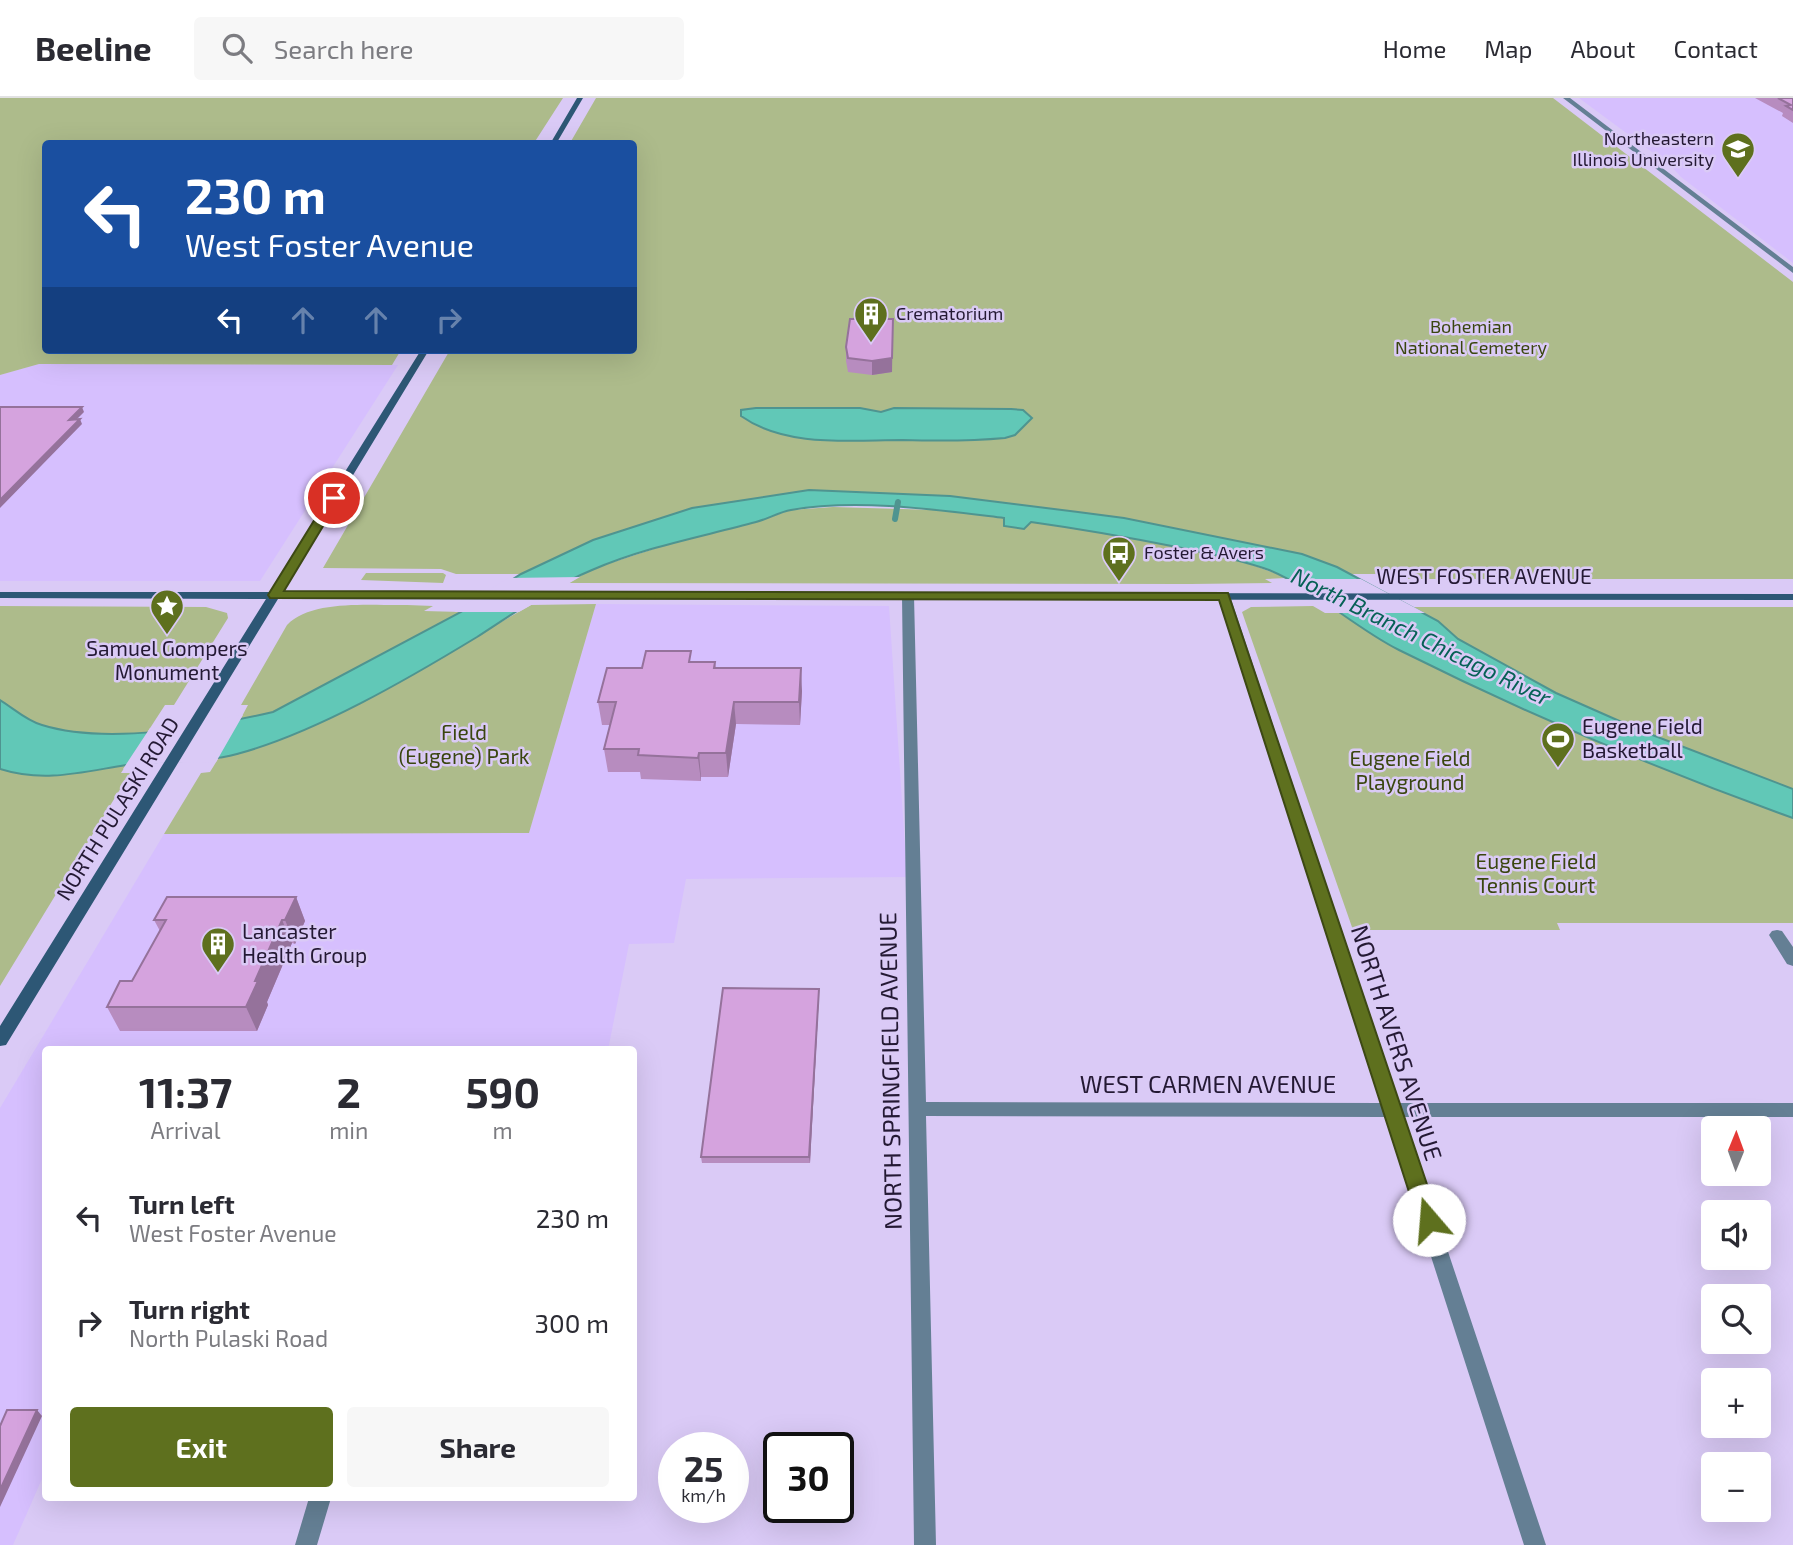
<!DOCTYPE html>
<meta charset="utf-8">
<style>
body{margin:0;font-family:"Exo 2",sans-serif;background:#f7f7f7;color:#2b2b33;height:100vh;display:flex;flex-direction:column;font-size:26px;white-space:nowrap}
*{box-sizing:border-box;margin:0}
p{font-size:23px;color:#7c7c81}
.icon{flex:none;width:38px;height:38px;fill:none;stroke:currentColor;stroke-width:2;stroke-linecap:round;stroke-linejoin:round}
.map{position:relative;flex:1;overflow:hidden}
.details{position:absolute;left:42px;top:948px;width:595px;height:455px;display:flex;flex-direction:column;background:#fff;border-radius:7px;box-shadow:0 7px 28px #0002}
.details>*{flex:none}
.top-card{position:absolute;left:42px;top:42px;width:595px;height:214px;border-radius:7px;box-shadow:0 7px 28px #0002;background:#1a4fa0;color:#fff;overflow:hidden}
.needle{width:46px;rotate:1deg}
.buttons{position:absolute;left:1701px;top:1018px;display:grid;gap:14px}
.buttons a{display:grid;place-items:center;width:70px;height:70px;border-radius:7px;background:#fff;box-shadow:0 7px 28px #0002;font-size:35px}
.speed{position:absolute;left:658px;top:1334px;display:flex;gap:14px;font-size:35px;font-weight:700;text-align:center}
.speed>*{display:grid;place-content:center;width:91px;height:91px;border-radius:50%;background:#fff;box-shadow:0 7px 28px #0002;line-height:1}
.speed small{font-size:18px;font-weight:400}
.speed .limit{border:4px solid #111;border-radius:10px;background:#fff;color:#111}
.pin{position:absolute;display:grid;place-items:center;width:60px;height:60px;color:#fff;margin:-30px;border:4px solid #fff;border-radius:50%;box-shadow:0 2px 7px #0007}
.me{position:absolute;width:77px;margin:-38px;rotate:342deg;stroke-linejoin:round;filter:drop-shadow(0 0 5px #0008)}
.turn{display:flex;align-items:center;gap:24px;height:147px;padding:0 28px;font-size:32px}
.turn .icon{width:91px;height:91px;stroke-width:2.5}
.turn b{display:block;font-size:49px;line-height:60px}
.lanes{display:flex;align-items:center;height:66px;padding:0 28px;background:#0003;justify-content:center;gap:35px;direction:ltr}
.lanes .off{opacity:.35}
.eta{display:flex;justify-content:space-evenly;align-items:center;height:119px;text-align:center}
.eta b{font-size:42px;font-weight:700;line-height:49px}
.action{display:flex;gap:14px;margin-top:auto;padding:14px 28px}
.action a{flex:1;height:80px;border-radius:7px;background:#5e701e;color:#fff;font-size:28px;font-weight:700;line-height:80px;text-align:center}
.action a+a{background:#f7f7f7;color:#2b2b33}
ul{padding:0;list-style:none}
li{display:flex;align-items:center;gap:21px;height:105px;padding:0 28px}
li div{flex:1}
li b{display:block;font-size:26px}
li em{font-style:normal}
header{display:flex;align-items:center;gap:42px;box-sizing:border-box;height:98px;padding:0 35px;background:#fff;border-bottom:2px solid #e1e1e2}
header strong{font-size:33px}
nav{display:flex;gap:38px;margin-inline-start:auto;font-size:24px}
.search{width:490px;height:63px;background:#f7f7f7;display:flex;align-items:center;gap:18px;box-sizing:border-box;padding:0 24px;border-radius:7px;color:#7c7c81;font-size:26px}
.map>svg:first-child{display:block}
.built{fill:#d6bffe}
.green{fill:#adbb8b}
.water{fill:#61c8b7;stroke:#4f9490;stroke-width:2}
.pier{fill:#dacaf6}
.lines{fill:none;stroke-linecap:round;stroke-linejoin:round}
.stream{stroke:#4f9490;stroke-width:6}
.street{fill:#647f94;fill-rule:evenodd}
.secondary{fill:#2d5775;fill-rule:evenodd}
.wall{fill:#b78cbf}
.shaded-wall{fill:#95729b}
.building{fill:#d5a3de;stroke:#95729b;stroke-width:2}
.route{fill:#5e701e;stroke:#3d4914;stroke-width:2}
.labels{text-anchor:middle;stroke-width:5;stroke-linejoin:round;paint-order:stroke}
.far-poi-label{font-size:18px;fill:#241934;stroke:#dacaf6;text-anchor:start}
.far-park-label{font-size:18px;fill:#3a460f;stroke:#dacaf6}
.street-label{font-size:21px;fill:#241934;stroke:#dacaf6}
.poi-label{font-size:21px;fill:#241934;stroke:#dacaf6;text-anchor:start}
.park-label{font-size:21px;fill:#3a460f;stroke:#dacaf6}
.water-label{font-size:23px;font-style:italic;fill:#066156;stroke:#dacaf6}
.near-street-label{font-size:24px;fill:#241934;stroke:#dacaf6}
</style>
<header>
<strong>Beeline</strong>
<div class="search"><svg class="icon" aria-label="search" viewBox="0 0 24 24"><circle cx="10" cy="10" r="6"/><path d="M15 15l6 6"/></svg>Search here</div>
<nav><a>Home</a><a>Map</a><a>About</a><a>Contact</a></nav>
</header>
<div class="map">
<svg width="1793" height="1447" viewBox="0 0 1793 1447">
<rect width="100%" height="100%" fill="#dacaf6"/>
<path class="built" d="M 1579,0 L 1793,0 L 1793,165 L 1681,79 L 1671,68 Z
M 39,266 L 398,267 L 260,483 L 0,483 L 0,277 Z
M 596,506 L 889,508 L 907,779 L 686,781 L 674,845 L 629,846 L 608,952 L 46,952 L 45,1374 L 13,1447 L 0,1447 L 0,1010 L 164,736 L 529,735 Z"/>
<path class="green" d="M 0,0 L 563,0 L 534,45 L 46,46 L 46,252 L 401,252 L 392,267 L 39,266 L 0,277 Z
M 596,0 L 1553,0 L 1793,184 L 1793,481 L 1394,481 L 1392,476 L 1348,476 L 1302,456 L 1124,420 L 950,398 L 809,392 L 692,410 L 593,442 L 521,476 L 456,476 L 441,471 L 323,470 L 450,252 L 634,252 L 634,46 L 570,45 Z
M 833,409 L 936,412 L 1005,420 L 1004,428 L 1024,431 L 1030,424 C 1110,435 1212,447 1286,480 L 1265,481 L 1272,485 L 1190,486 L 569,485 L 592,471 L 672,445 L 757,424 L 790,412 Z
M 366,475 L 443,475 L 446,477 L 443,485 L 361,482 Z
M 596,506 L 529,735 L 164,736 L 201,675 L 210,674 L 218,661 L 274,643 L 351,609 L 531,507 Z
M 407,507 L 433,508 L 424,513 L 461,514 L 273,614 L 240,622 L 248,607 L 241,607 L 287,527 C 312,501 372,508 407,507 Z
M 0,508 L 206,509 L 227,515 L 228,520 L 174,607 L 165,607 L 121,675 L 130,675 L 0,888 Z
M 1313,508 L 1325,515 L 1423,515 L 1414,509 L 1793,509 L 1793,825 L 1557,825 L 1560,832 L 1353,832 L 1242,514 L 1251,509 Z"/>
<path class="water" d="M 756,310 L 860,310 L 881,314 L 894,310 L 1011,311 L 1023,312 L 1032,320 L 1015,337 L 1005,340 C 972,343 937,343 903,342 C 851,342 786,350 741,318 L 741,312 Z
M 809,392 L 950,398 L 1078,414 L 1124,420 L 1302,456 L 1337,469 L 1438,523 L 1458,541 L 1556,595 L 1642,633 L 1793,691 L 1793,720 C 1659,672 1527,616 1399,552 C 1355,530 1313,490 1269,472 C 1241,462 1211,456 1182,450 C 1132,440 1081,431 1031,424 L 1024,431 L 1004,428 L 1004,420 C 939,412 857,400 791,412 C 779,414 768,421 756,424 C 701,439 645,449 592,472 C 551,489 514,515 477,539 C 408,581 315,635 237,656 C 202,666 163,661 126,667 C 82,674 44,685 0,671 L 0,602 C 13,610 27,623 42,627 C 106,647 209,629 273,614 L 461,514 L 521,476 L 593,442 L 692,410 Z"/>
<path class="pier" d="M 580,479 L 519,514 L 454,514 L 508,480 Z
M 1278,481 L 1361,481 L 1425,515 L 1331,515 Z
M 243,617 L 216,664 L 159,665 L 123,671 L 150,630 Z"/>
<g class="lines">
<path class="stream" d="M 895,421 L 898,404"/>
<path class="street" d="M 1563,0 L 1570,0 L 1793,169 L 1793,175 Z
M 908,495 L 914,498 L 926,1004 L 1381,1005 L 1218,498 L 1224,495 L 1230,498 L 1399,1005 L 1793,1005 L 1793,1019 L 1403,1019 L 1546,1447 L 1524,1447 L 1386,1019 L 926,1018 L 936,1447 L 914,1447 L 902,498 Z
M 1777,832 L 1782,833 L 1793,849 L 1793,868 L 1787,866 L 1769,837 L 1772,833 Z
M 309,1400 L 331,1400 L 317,1447 L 295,1447 Z"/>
<path class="secondary" d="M 577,0 L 583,0 L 556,46 L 550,46 Z
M 421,252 L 429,252 L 282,494 L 1793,496 L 1793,502 L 278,501 L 6,947 L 0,948 L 0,928 L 266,501 L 0,500 L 0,494 L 270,494 Z"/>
</g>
<path class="wall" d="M 1755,0 L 1793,0 L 1793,25 L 1782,18 L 1783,15 Z
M 850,221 L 892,274 L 872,277 L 848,274 L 846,263 L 846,249 Z
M 693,564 L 715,564 L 716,570 L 802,593 L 800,627 L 736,626 L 728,679 L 701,679 L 701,683 L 641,681 L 640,674 L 608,674 L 604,651 L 610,627 L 602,627 L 598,604 L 642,570 Z
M 296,799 L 305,823 L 295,846 L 292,845 L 267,904 L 268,907 L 257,933 L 120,933 L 107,909 L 132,883 L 160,833 L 154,822 Z
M 819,897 L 810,1065 L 702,1065 L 701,1059 Z"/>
<path class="shaded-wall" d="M 893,221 L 892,274 L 872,277 L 872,263 Z
M 82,309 L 84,314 L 71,327 L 69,322 Z
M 80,321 L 82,326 L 0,410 L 0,402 Z
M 801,570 L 802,593 L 800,627 L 799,604 Z
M 734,604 L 736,626 L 728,679 L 726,655 Z
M 699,655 L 701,679 L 701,683 L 698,660 Z
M 296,799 L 305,823 L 295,846 L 285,822 Z
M 282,822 L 292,845 L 267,904 L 268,907 L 257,933 L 246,909 L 255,883 Z
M 819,891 L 819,897 L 810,1065 L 809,1059 Z
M 37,1312 L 42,1318 L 0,1409 L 0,1392 Z"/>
<path class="building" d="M 1778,0 L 1793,0 L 1793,12 L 1786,8 L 1791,7 Z
M 850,221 L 893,221 L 892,260 L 872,263 L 848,260 L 846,249 Z
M 0,309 L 82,309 L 69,322 L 80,321 L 0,402 Z
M 646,553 L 691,553 L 689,564 L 715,564 L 714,570 L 801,570 L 799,604 L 734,604 L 726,655 L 699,655 L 698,660 L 638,657 L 639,651 L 604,651 L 616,604 L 598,604 L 607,570 L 642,570 Z
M 167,799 L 296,799 L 285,822 L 282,822 L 255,883 L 258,883 L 246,909 L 107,909 L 120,883 L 132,883 L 166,822 L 154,822 Z
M 723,890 L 819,891 L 809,1059 L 701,1059 Z
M 7,1312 L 37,1312 L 0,1392 L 0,1328 Z"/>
<path class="route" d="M 334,397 L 340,400 L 284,493 L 1228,495 L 1439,1122 L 1436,1129 L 1429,1132 L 1421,1129 L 1418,1122 L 1219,502 L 270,500 L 268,497 L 328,400 Z"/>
<defs>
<g id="university-pin" transform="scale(1.75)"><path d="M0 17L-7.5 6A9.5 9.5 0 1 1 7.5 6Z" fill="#5e701e" stroke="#dacaf6"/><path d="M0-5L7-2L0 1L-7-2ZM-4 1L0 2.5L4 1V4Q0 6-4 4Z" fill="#fff"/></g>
<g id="building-pin" transform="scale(1.75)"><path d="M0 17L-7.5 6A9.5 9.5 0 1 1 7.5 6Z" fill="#5e701e" stroke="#dacaf6"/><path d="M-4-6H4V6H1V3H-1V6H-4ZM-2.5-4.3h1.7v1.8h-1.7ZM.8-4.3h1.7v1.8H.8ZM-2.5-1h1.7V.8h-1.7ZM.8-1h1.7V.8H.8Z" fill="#fff"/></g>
<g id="bus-pin" transform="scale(1.75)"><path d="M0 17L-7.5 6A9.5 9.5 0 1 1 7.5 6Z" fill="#5e701e" stroke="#dacaf6"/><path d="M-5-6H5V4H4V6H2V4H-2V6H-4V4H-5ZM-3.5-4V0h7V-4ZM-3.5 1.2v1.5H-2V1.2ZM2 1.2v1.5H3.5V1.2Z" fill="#fff"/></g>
<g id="sight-pin" transform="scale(1.75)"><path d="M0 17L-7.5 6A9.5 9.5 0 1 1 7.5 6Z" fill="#5e701e" stroke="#dacaf6"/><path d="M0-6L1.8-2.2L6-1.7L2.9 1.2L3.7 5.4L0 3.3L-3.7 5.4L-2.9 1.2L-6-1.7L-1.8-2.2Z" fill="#fff"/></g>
<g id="stadium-pin" transform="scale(1.75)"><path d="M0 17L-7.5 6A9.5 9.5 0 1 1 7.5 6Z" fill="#5e701e" stroke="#dacaf6"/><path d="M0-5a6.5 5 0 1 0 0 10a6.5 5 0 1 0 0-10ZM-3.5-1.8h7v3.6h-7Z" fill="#fff"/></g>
</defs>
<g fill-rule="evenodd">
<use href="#university-pin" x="1738" y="51"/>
<use href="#building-pin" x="871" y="216"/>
<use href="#bus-pin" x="1119" y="455"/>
<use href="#sight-pin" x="167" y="508"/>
<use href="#stadium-pin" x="1558" y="641"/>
<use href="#building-pin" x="218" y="846"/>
</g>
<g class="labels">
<g class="far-poi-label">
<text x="1714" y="47" text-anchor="end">Northeastern<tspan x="1714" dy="21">Illinois University</tspan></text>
<text x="896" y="222">Crematorium</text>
<text x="1144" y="461">Foster &amp; Avers</text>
</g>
<g class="far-park-label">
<text x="1471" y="235">Bohemian<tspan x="1471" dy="21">National Cemetery</tspan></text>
</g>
<g class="street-label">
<text x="1484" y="486">WEST FOSTER AVENUE</text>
<text transform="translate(118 711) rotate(-58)" y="7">NORTH PULASKI ROAD</text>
</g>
<g class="poi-label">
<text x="167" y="558" text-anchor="middle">Samuel Gompers<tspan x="167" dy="24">Monument</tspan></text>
<text x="1582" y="636">Eugene Field<tspan x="1582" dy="24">Basketball</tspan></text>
<text x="242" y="841">Lancaster<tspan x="242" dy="24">Health Group</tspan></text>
</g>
<g class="park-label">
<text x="464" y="642">Field<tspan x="464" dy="24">(Eugene) Park</tspan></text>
<text x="1410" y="668">Eugene Field<tspan x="1410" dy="24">Playground</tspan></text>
<text x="1536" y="771">Eugene Field<tspan x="1536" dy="24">Tennis Court</tspan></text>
</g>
<g class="water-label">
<text transform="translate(1421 539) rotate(26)" y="8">North Branch Chicago River</text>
</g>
<g class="near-street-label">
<text transform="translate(1396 945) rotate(72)" y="8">NORTH AVERS AVENUE</text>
<text transform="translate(891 973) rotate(-91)" y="8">NORTH SPRINGFIELD AVENUE</text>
<text x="1208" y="995">WEST CARMEN AVENUE</text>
</g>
</g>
</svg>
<div class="buttons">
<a><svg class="needle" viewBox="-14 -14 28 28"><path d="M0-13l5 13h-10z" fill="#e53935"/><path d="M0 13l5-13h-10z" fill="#7c7c81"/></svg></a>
<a><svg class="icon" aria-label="sound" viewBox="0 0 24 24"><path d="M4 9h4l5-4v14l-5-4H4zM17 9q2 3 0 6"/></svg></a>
<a><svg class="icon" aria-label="search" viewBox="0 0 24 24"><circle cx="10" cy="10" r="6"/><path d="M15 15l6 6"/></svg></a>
<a>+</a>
<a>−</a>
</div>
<div class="speed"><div>25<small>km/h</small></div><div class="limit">30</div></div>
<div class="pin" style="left:334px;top:400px;background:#d93025"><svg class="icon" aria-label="arrive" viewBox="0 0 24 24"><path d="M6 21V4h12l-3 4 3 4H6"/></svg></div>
<svg class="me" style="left:1429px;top:1122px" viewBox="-20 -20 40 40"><circle r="19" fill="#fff"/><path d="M0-13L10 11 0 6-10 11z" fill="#5e701e"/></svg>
<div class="top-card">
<div class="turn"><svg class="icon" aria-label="left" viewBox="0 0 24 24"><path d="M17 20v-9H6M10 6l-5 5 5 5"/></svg><div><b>230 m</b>West Foster Avenue</div></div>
<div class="lanes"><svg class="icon" aria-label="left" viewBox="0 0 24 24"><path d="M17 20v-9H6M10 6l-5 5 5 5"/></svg><svg class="icon off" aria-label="ahead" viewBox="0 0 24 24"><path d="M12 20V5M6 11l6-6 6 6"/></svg><svg class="icon off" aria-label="ahead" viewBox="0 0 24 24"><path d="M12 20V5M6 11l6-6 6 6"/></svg><svg class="icon off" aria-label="right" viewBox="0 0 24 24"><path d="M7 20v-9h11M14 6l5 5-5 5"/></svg></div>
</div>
<section class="details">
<div class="eta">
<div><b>11:37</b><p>Arrival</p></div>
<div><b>2</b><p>min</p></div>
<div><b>590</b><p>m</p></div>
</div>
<ul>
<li><svg class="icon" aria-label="left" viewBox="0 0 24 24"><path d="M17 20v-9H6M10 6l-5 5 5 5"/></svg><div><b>Turn left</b><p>West Foster Avenue</p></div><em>230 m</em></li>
<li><svg class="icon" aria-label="right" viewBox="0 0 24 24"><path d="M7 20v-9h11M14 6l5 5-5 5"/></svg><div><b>Turn right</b><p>North Pulaski Road</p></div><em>300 m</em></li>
</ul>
<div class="action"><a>Exit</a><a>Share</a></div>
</section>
</div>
